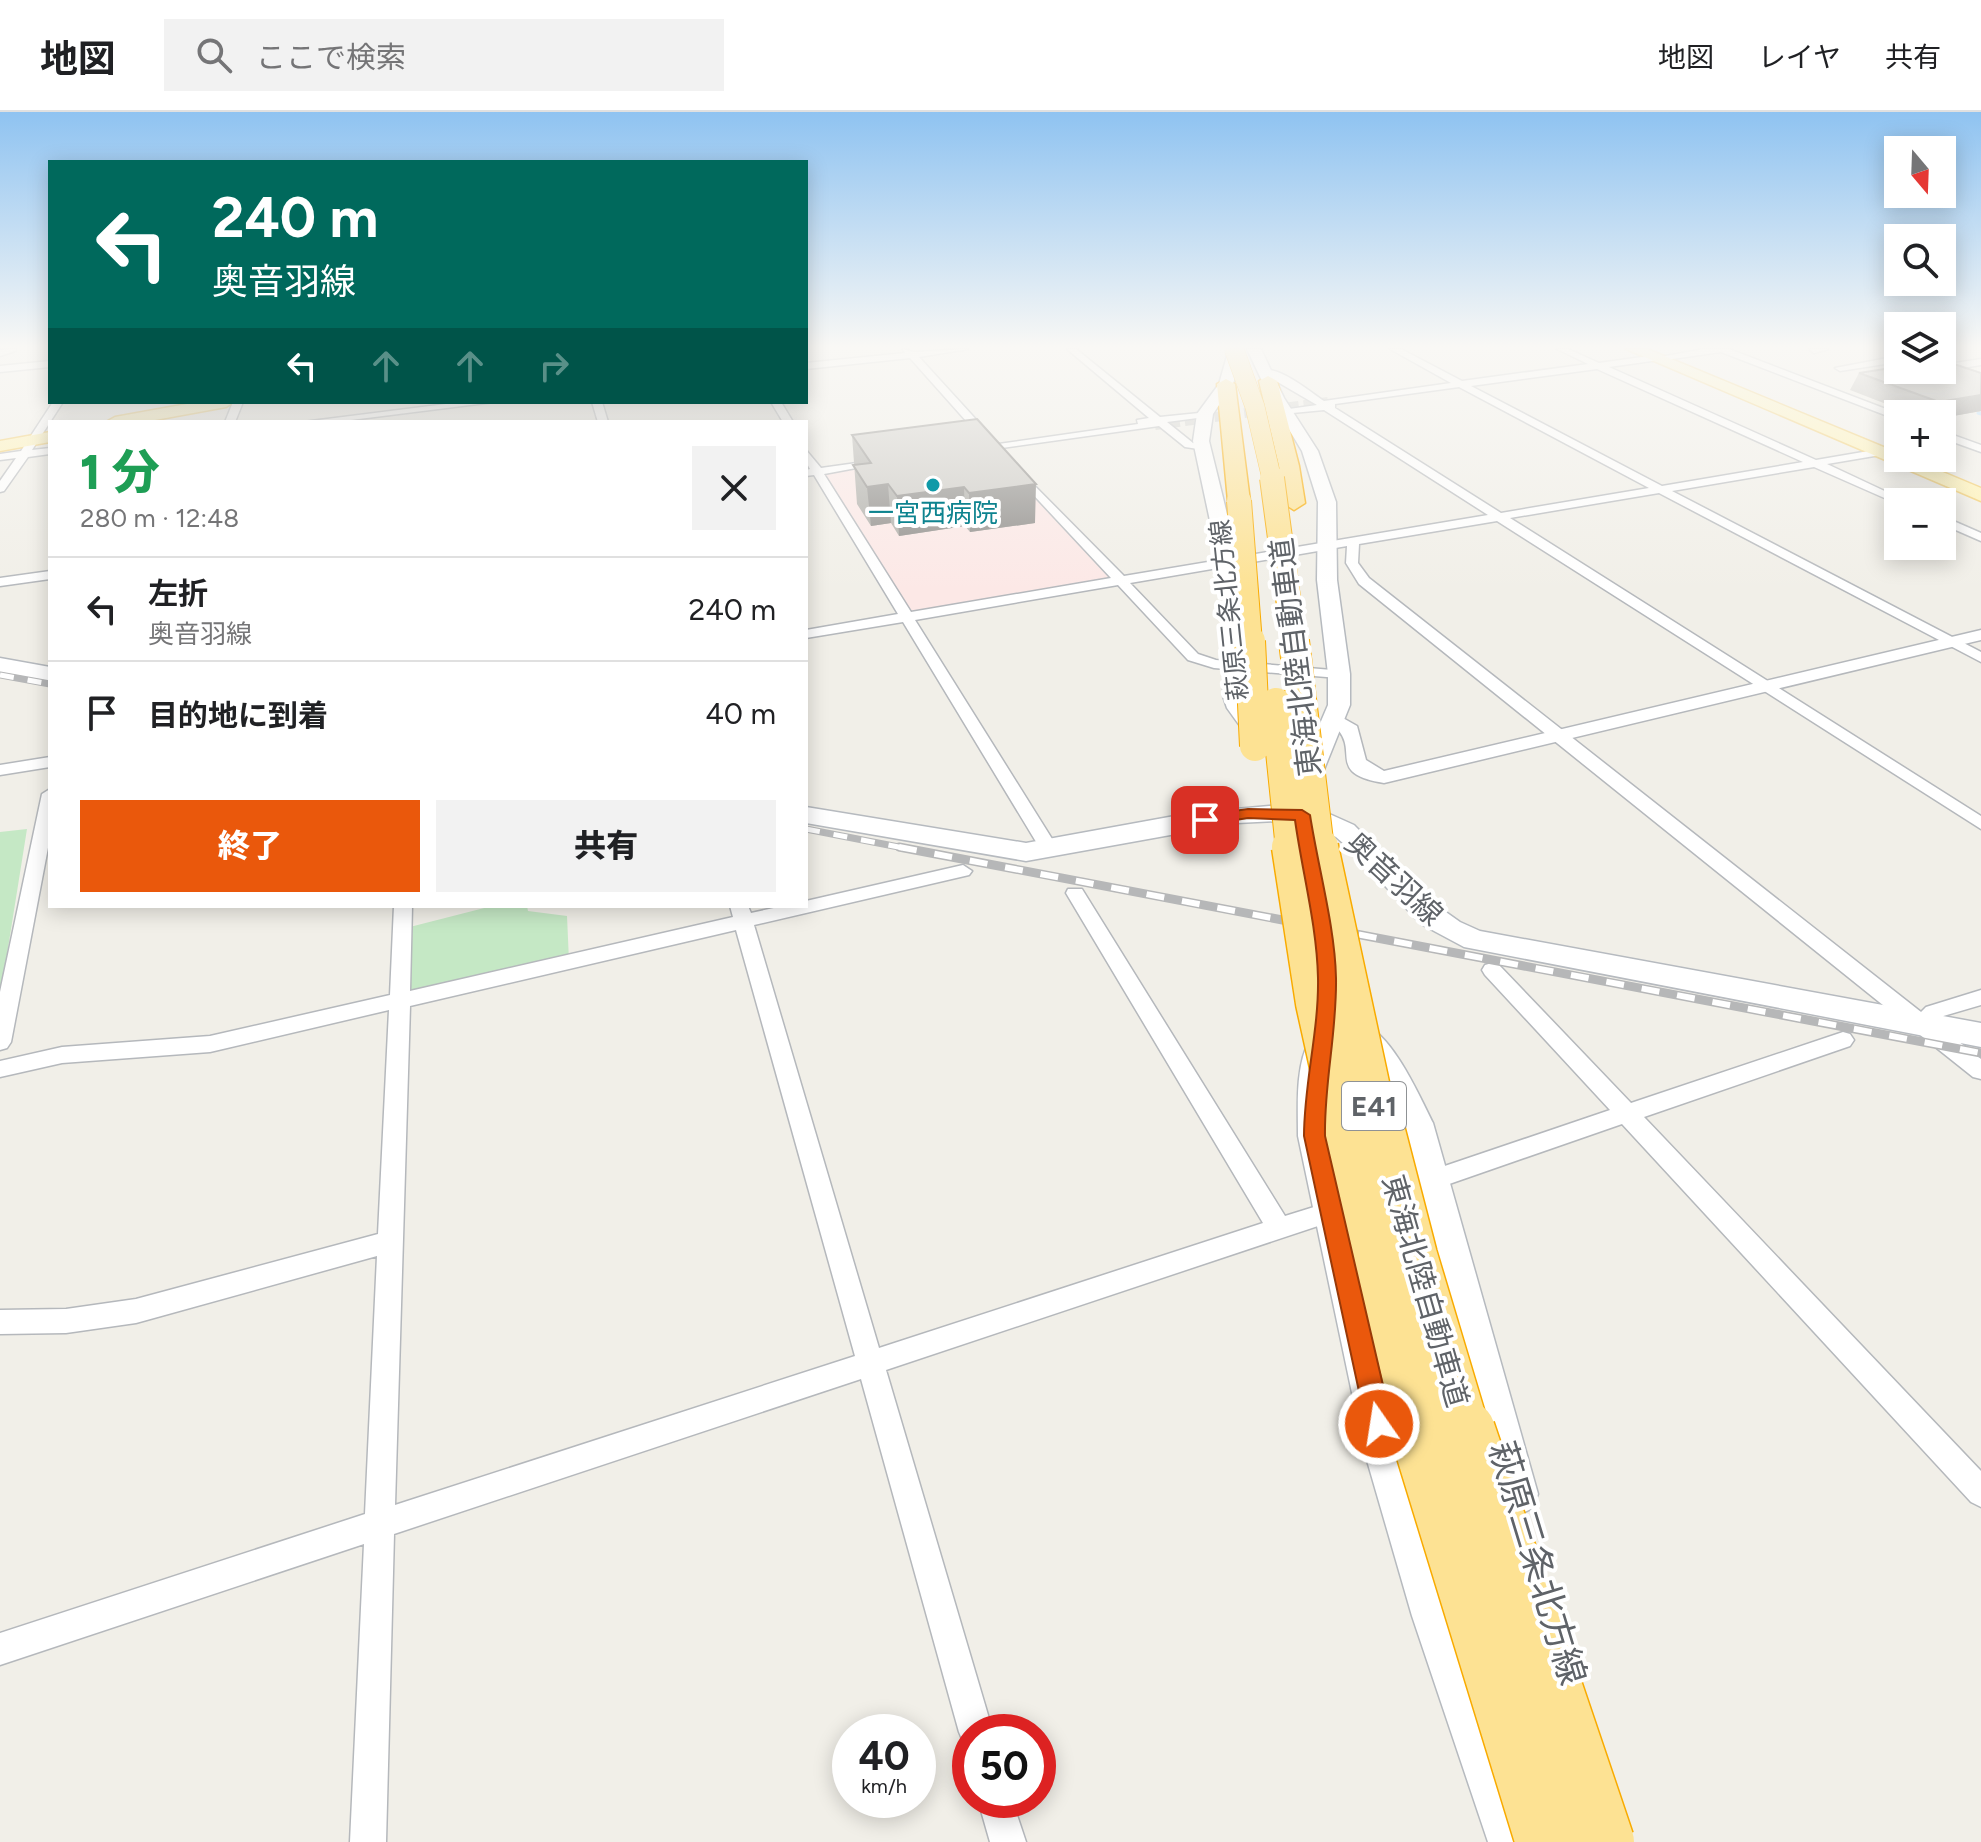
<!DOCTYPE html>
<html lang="ja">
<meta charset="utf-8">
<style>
body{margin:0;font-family:Figtree,"Noto Sans JP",sans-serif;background:#f2f2f2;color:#202124;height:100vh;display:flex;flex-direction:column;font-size:30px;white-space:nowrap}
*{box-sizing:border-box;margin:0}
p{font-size:26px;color:#757577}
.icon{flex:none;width:44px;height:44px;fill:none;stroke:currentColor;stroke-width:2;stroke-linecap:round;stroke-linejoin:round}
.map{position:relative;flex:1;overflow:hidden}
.sheet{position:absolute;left:48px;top:308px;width:760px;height:488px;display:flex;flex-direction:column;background:#fff;border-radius:0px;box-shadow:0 4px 20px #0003}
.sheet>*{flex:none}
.top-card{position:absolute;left:48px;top:48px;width:760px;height:244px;border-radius:0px;box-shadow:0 4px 20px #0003;background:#00695c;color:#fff;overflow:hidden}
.needle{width:52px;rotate:161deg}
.fabs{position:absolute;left:1884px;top:24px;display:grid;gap:16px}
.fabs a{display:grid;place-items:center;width:72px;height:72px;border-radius:0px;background:#fff;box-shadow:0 4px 20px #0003;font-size:40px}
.speed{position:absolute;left:832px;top:1602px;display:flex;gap:16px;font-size:40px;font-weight:700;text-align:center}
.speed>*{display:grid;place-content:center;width:104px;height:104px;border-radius:50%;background:#fff;box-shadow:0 4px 20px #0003;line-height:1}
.speed small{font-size:20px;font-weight:400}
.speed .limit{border:12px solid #d22;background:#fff;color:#111}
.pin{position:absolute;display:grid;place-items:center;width:68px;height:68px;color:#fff;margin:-34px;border-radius:16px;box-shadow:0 4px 12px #0006}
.me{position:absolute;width:88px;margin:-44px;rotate:347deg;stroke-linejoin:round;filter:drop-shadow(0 0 6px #0008)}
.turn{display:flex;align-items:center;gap:28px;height:168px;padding:0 32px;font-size:36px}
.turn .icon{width:104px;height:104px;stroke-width:2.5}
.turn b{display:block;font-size:56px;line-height:68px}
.lanes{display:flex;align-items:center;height:76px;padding:0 32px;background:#0003;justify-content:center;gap:40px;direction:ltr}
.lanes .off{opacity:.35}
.round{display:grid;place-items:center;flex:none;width:84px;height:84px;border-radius:0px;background:#f2f2f2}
.overview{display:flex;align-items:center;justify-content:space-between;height:136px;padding:0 32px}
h1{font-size:48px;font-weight:800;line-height:60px;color:#1e9e55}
.action{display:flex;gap:16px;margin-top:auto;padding:16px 32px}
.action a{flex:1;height:92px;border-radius:0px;background:#ea580c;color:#fff;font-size:32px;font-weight:800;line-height:92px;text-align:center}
.action a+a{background:#f2f2f2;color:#202124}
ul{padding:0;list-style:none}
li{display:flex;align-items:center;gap:24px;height:104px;padding:0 32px;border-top:2px solid #e0e0e0}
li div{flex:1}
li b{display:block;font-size:30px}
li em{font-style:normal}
header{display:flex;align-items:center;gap:48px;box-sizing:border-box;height:112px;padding:0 40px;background:#fff;border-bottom:2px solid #e0e0e0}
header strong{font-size:38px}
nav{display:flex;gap:44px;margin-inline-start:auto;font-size:28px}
.search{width:560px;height:72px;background:#f2f2f2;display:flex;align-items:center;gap:20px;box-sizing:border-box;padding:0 28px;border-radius:0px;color:#757577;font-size:30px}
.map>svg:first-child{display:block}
.medical{fill:#fce8e6}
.green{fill:#c5e8c5}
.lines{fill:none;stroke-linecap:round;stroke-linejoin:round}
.stream{stroke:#aadaff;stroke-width:3}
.minor-tunnel{stroke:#ccccc8;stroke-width:10;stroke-dasharray:10 5;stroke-linecap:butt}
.minor-casing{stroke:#b5b8bc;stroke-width:3}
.tertiary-casing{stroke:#b5b8bc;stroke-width:3}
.secondary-casing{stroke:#b6babf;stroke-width:3}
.primary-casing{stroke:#f2c960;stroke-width:3}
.motorway-casing{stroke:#f9ab00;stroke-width:3}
.minor{fill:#fff;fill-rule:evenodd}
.tertiary{fill:#fff;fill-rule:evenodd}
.secondary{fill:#fff;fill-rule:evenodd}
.primary{fill:#fff2af;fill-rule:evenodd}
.motorway{fill:#fde293;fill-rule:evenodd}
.rail-far1-casing{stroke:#b6b7b8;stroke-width:7}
.rail-casing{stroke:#b6b7b8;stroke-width:9}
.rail-far1{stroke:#fff;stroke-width:5;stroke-dasharray:14;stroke-linecap:butt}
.rail{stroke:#fff;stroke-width:6;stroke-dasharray:18;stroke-linecap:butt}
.motorway-bridge-far5-casing{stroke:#f9ab00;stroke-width:20;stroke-linecap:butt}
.motorway-bridge-far4-casing{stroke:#f9ab00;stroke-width:26;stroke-linecap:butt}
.motorway-bridge-far3-casing{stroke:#f9ab00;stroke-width:32;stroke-linecap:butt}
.motorway-bridge-far2-casing{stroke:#f9ab00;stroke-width:41;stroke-linecap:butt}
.motorway-bridge-far1-casing{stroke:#f9ab00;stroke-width:51;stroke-linecap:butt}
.motorway-bridge-casing{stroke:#f9ab00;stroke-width:63;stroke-linecap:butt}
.motorway-bridge-far5{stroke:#fde293;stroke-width:19}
.motorway-bridge-far4{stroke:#fde293;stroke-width:24}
.motorway-bridge-far3{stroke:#fde293;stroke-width:30}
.motorway-bridge-far2{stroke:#fde293;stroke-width:38}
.motorway-bridge-far1{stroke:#fde293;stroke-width:48}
.motorway-bridge{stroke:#fde293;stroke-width:60}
.wall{fill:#afaea9}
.shaded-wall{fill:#8f8d8a}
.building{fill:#cccac5;stroke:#8f8d8a;stroke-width:2}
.route{fill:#ea580c;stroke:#983908;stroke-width:2}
.culture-dot{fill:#0f9aa8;stroke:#fff;stroke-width:3}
.labels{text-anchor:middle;stroke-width:8;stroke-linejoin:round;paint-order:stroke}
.far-culture-label{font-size:26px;fill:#0d838f;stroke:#fff}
.far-street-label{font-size:26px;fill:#5f6368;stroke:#fff}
.shield{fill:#fff;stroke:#8f9295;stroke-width:2}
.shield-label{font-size:28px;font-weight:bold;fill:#5f6368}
.street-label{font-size:30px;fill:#5f6368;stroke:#fff}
.near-street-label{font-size:36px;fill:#5f6368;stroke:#fff}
</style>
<header>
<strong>地図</strong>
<div class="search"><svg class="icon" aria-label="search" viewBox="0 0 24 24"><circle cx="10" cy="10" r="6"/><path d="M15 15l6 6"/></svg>ここで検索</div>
<nav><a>地図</a><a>レイヤ</a><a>共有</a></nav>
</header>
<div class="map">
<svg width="1981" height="1730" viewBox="0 0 1981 1730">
<rect width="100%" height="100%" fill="#f1efe8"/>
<path class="medical" d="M 991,339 L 1110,467 L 911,502 L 823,361 Z"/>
<path class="green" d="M 27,717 L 0,886 L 0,720 Z
M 492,794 L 527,794 L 528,799 L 567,804 L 569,849 L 401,888 L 402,817 Z"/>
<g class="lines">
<path class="stream" d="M 1981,301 L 1978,301 L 1981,302"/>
<path class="minor-tunnel" d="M 1155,313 L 1328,290"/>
<g class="minor-casing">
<path id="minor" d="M 16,237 L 15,239 L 0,244 L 0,238 Z
M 903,237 L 914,240 L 968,237 L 919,245 L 992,325 L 992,329 L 984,329 L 910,246 L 806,257 L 806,251 L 905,241 Z
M 1067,237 L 1076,237 L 1160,305 L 1209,300 L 1205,305 L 1167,310 L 1193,331 L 1205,334 L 1205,338 L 1185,335 L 1159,314 L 973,340 L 972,338 L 977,335 L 1138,312 L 1137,308 L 1149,306 Z
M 1390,237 L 1401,237 L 1462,269 L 1588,252 L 1557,237 L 1568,237 L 1599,251 L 1656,243 L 1659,248 L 1609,255 L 1816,348 L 1898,334 L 1898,340 L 1827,352 L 1908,390 L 1898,392 L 1814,355 L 1672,379 L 1981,540 L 1981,550 L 1659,381 L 1510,406 L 1981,704 L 1981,717 L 1497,409 L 1359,432 L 1358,451 L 1369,466 L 1921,900 L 1926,895 L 1981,878 L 1981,893 L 1940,905 L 1935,911 L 1981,947 L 1981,967 L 1973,965 L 1914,918 L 1359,472 L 1346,451 L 1347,434 L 1130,471 L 1198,542 L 1216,548 L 1344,559 L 1346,562 L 1339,566 L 1214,556 L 1188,548 L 1118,473 L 915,508 L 1059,738 L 1050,744 L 1041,738 L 903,510 L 806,526 L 806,518 L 898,502 L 814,363 L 806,364 L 806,358 L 810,357 L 806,350 L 806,338 L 821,356 L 878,348 L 883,351 L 824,362 L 911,500 L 1111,466 L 1013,361 L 1011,359 L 1017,356 L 1124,464 L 1488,403 L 1324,298 L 1282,302 L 1282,298 L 1317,293 L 1259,259 C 1276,251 1309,279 1324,289 L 1451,271 ZM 1597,257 L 1803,350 L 1662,374 L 1471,274 ZM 1459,275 L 1649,376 L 1501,401 L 1335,296 L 1335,292 Z
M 1704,237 L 1729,237 L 1899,302 L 1898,308 L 1721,240 L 1665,248 L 1660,245 Z
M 1828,237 L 1814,241 L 1810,238 L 1810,237 Z
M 1898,244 L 1898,250 L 1840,259 L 1835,256 Z
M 1981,247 L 1981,253 L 1942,259 L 1939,258 L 1942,258 L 1942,253 Z
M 50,249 L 50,255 L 0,260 L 0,254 Z
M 53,290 L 63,290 L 32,338 L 50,336 L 50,342 L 28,345 L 4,379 L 0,380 L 0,369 L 16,346 L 0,348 L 0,342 L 21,339 Z
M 233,290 L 243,290 L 235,310 L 225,310 Z
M 462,290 L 494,290 L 335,310 L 303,310 Z
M 592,290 L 602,290 L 608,310 L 598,310 Z
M 771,290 L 781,290 L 793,310 L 783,310 Z
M 1942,319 L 1981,333 L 1981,340 L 1942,326 Z
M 1942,404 L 1981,421 L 1981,429 L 1942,412 Z
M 50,459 L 50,467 L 0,474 L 0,466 Z
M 50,645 L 50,655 L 0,663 L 0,653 Z
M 50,677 L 50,725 L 11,930 L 7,936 L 0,938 L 0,880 L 42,682 Z
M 963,753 L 972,759 L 969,763 L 754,813 L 879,1236 L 1263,1111 L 1066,781 L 1068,777 L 1082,777 L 1285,1104 L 1330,1090 L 1339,1093 L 1342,1100 L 1339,1107 L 886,1258 L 993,1620 L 970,1620 L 970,1634 L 964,1632 L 959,1620 L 861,1267 L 394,1422 L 386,1730 L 350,1730 L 364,1432 L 0,1553 L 0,1521 L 365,1402 L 377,1144 L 136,1211 L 66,1221 L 0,1222 L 0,1198 L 66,1197 L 136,1187 L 378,1122 L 389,898 L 210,940 L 62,951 L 0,965 L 0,949 L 62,935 L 210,924 L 390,883 L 394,794 L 412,794 L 410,879 L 733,805 L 730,794 L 748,794 L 751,801 L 783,794 L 806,794 L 806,789 ZM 736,818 L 855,1244 L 395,1393 L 410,894 Z
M 1492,851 L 1499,853 L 1631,991 L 1843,920 L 1850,922 L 1854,928 L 1850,934 L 1644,1005 L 1981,1359 L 1981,1395 L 1971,1390 L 1622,1012 L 1432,1078 L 1424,1075 L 1420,1068 L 1424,1061 L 1610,998 L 1485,863 L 1482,858 L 1485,853 Z
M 978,1688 L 1012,1688 L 1026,1730 L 990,1730 Z"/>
</g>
<g class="tertiary-casing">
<path id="tertiary" d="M 1981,518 L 1981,528 L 1384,671 C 1328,662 1357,641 1339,619 C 1335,615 1328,612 1324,607 L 1334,601 L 1357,614 L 1366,648 L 1384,659 Z"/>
</g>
<g class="secondary-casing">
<path id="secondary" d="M 1229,237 L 1243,237 L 1233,272 L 1213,302 L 1209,329 L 1239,451 L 1244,490 L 1245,584 L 1249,595 L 1275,630 L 1263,637 L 1255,635 L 1227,596 L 1223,584 L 1224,490 L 1219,451 L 1193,329 L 1197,302 L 1219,272 Z
M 1247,237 L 1261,237 L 1284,286 L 1318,339 L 1336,390 L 1337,468 L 1350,562 L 1350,593 L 1319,670 L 1307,677 L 1295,670 L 1328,593 L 1328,562 L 1317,468 L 1318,390 L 1302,339 L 1270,286 Z
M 0,546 L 50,555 L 50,569 L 0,560 Z
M 1279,693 L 1325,700 L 1354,713 L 1426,786 L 1460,810 L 1480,819 L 1981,911 L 1981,935 L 1464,835 L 1421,812 L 1353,740 L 1336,725 L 1310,713 L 1279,709 L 1237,711 L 1026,749 L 806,711 L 806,695 L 1026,731 L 1191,701 Z
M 1361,911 C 1392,921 1419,983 1433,1011 L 1538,1382 L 1531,1397 L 1516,1404 L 1501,1397 L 1494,1382 L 1399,1011 L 1384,978 L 1345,923 L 1350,915 Z
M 1321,924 L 1332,927 C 1337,937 1331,1005 1332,1024 L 1406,1338 L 1458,1504 L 1540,1730 L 1488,1730 L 1412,1504 L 1364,1338 L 1298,1024 C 1298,993 1295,955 1310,927 Z"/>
</g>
<g class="primary-casing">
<path id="primary" d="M 1626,237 L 1647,237 L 1898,341 L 1898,346 L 1909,346 L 1981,376 L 1981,389 Z
M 198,290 L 234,290 L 226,295 L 144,310 L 106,310 L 115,305 Z
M 50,320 L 50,330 L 0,339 L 0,329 Z"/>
</g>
<g class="motorway-casing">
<path id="motorway" d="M 1268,264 L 1277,269 L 1299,354 L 1305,391 L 1294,398 L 1283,391 L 1279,354 L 1259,269 Z
M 1226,267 L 1235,272 L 1250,389 L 1239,396 L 1228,389 L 1217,272 Z"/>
</g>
<use href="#minor" class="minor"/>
<use href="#tertiary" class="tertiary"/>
<use href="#secondary" class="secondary"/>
<use href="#primary" class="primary"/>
<use href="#motorway" class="motorway"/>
<g class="rail-far1-casing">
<path id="rail-far1" d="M 0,563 L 50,572
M 806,717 L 909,737"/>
</g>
<g class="rail-casing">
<path id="rail" d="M 899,735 L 1981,941"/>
</g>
<use href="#rail-far1" class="rail-far1"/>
<use href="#rail" class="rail"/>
<g class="motorway-bridge-far5-casing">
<path id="motorway-bridge-far5" d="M 1234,237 L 1255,295 L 1272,368"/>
</g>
<g class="motorway-bridge-far4-casing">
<path id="motorway-bridge-far4" d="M 1272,366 L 1294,531
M 1239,389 L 1250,531"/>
</g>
<g class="motorway-bridge-far3-casing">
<path id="motorway-bridge-far3" d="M 1250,529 L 1255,634
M 1294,529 L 1319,737
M 1276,591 L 1291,737"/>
</g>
<g class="motorway-bridge-far2-casing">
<path id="motorway-bridge-far2" d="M 1291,735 L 1315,891 L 1338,995
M 1319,735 L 1375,995"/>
</g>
<g class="motorway-bridge-far1-casing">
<path id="motorway-bridge-far1" d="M 1337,993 L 1421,1321
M 1374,993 L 1413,1144 L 1466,1321"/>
</g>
<g class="motorway-bridge-casing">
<path id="motorway-bridge" d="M 1420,1319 L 1546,1730
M 1465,1319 L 1604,1730"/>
</g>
<use href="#motorway-bridge-far5" class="motorway-bridge-far5"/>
<use href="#motorway-bridge-far4" class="motorway-bridge-far4"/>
<use href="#motorway-bridge-far3" class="motorway-bridge-far3"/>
<use href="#motorway-bridge-far2" class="motorway-bridge-far2"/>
<use href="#motorway-bridge-far1" class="motorway-bridge-far1"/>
<use href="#motorway-bridge" class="motorway-bridge"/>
</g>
<path class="wall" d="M 1859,261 L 1981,299 L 1942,306 L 1942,302 L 1912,302 L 1850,278 Z
M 977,307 L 1035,411 L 970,420 L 965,414 L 899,424 L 891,411 L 871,414 L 857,392 L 852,323 Z"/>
<path class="shaded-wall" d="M 1981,283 L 1981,299 L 1942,306 L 1942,302 L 1932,302 L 1939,290 Z
M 888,372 L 891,411 L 871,414 L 867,375 Z
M 1036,372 L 1035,411 L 970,420 L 969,381 Z
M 964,375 L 965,414 L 899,424 L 897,384 Z"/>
<path class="building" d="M 1942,248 L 1981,261 L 1981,283 L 1939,290 L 1859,261 L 1898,255 L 1898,258 L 1942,258 Z
M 977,307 L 1036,372 L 969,381 L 964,375 L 897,384 L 888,372 L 867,375 L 853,353 L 871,351 L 852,323 Z"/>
<linearGradient id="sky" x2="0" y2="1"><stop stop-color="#8fc3f1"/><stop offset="0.49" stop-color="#f9f8f5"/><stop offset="1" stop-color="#f9f8f5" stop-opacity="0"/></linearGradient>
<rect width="1981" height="479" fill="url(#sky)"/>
<path class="route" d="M 1248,697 L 1302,698 L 1310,703 C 1318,755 1335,815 1336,866 C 1337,920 1324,971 1325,1024 L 1392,1312 L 1388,1321 L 1379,1324 L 1370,1321 L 1366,1312 L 1304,1024 C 1304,971 1319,919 1318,866 C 1317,814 1302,759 1295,708 L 1248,706 L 1205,713 L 1197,708 L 1205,703 Z"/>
<circle class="culture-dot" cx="933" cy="373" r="8"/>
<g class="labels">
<g class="far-culture-label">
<text x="933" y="410">一宮西病院</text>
</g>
<g class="far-street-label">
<text transform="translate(1229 498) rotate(-96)" y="9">萩原三条北方線</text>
</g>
<rect class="shield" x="1342" y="970" width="64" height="48" rx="6"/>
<g class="shield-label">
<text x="1374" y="1004">E41</text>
</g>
<g class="street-label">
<text transform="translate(1296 545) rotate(-97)" y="10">東海北陸自動車道</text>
<text transform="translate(1394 767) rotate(43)" y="10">奥音羽線</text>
<text transform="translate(1425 1179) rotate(74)" y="10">東海北陸自動車道</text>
</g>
<g class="near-street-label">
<text transform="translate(1538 1451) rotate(73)" y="13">萩原三条北方線</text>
</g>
</g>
</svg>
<div class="fabs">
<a><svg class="needle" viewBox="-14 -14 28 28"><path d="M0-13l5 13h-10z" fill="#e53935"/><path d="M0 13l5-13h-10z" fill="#757577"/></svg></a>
<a><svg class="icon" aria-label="search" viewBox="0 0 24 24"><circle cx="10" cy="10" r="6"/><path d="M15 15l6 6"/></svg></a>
<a><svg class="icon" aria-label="layers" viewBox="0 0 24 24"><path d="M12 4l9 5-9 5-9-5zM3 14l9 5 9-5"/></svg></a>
<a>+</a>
<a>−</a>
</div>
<div class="speed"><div>40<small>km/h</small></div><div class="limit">50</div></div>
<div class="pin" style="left:1205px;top:708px;background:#d93025"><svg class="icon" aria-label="arrive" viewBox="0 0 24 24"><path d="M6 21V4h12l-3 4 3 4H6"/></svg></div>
<svg class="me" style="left:1379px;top:1312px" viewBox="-20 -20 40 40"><circle r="17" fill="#ea580c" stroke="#fff" stroke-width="3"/><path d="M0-11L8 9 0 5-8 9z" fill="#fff"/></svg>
<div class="top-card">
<div class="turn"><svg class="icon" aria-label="left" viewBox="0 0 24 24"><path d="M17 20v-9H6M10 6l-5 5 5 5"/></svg><div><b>240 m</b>奥音羽線</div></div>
<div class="lanes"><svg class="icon" aria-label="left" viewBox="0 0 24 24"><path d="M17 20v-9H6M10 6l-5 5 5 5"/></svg><svg class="icon off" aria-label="ahead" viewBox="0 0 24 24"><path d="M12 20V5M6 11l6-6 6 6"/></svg><svg class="icon off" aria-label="ahead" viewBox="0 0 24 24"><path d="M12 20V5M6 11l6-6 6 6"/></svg><svg class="icon off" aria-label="right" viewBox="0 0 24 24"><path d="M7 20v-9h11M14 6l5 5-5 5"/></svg></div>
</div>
<section class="sheet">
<div class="overview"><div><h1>1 分</h1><p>280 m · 12:48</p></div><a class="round"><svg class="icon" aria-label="close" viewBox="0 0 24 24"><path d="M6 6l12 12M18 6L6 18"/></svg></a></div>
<ul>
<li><svg class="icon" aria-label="left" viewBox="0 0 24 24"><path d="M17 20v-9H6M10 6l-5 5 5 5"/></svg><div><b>左折</b><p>奥音羽線</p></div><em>240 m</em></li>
<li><svg class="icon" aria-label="arrive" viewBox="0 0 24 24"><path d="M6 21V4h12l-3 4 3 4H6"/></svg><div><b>目的地に到着</b></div><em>40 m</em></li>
</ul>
<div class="action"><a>終了</a><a>共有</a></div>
</section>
</div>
